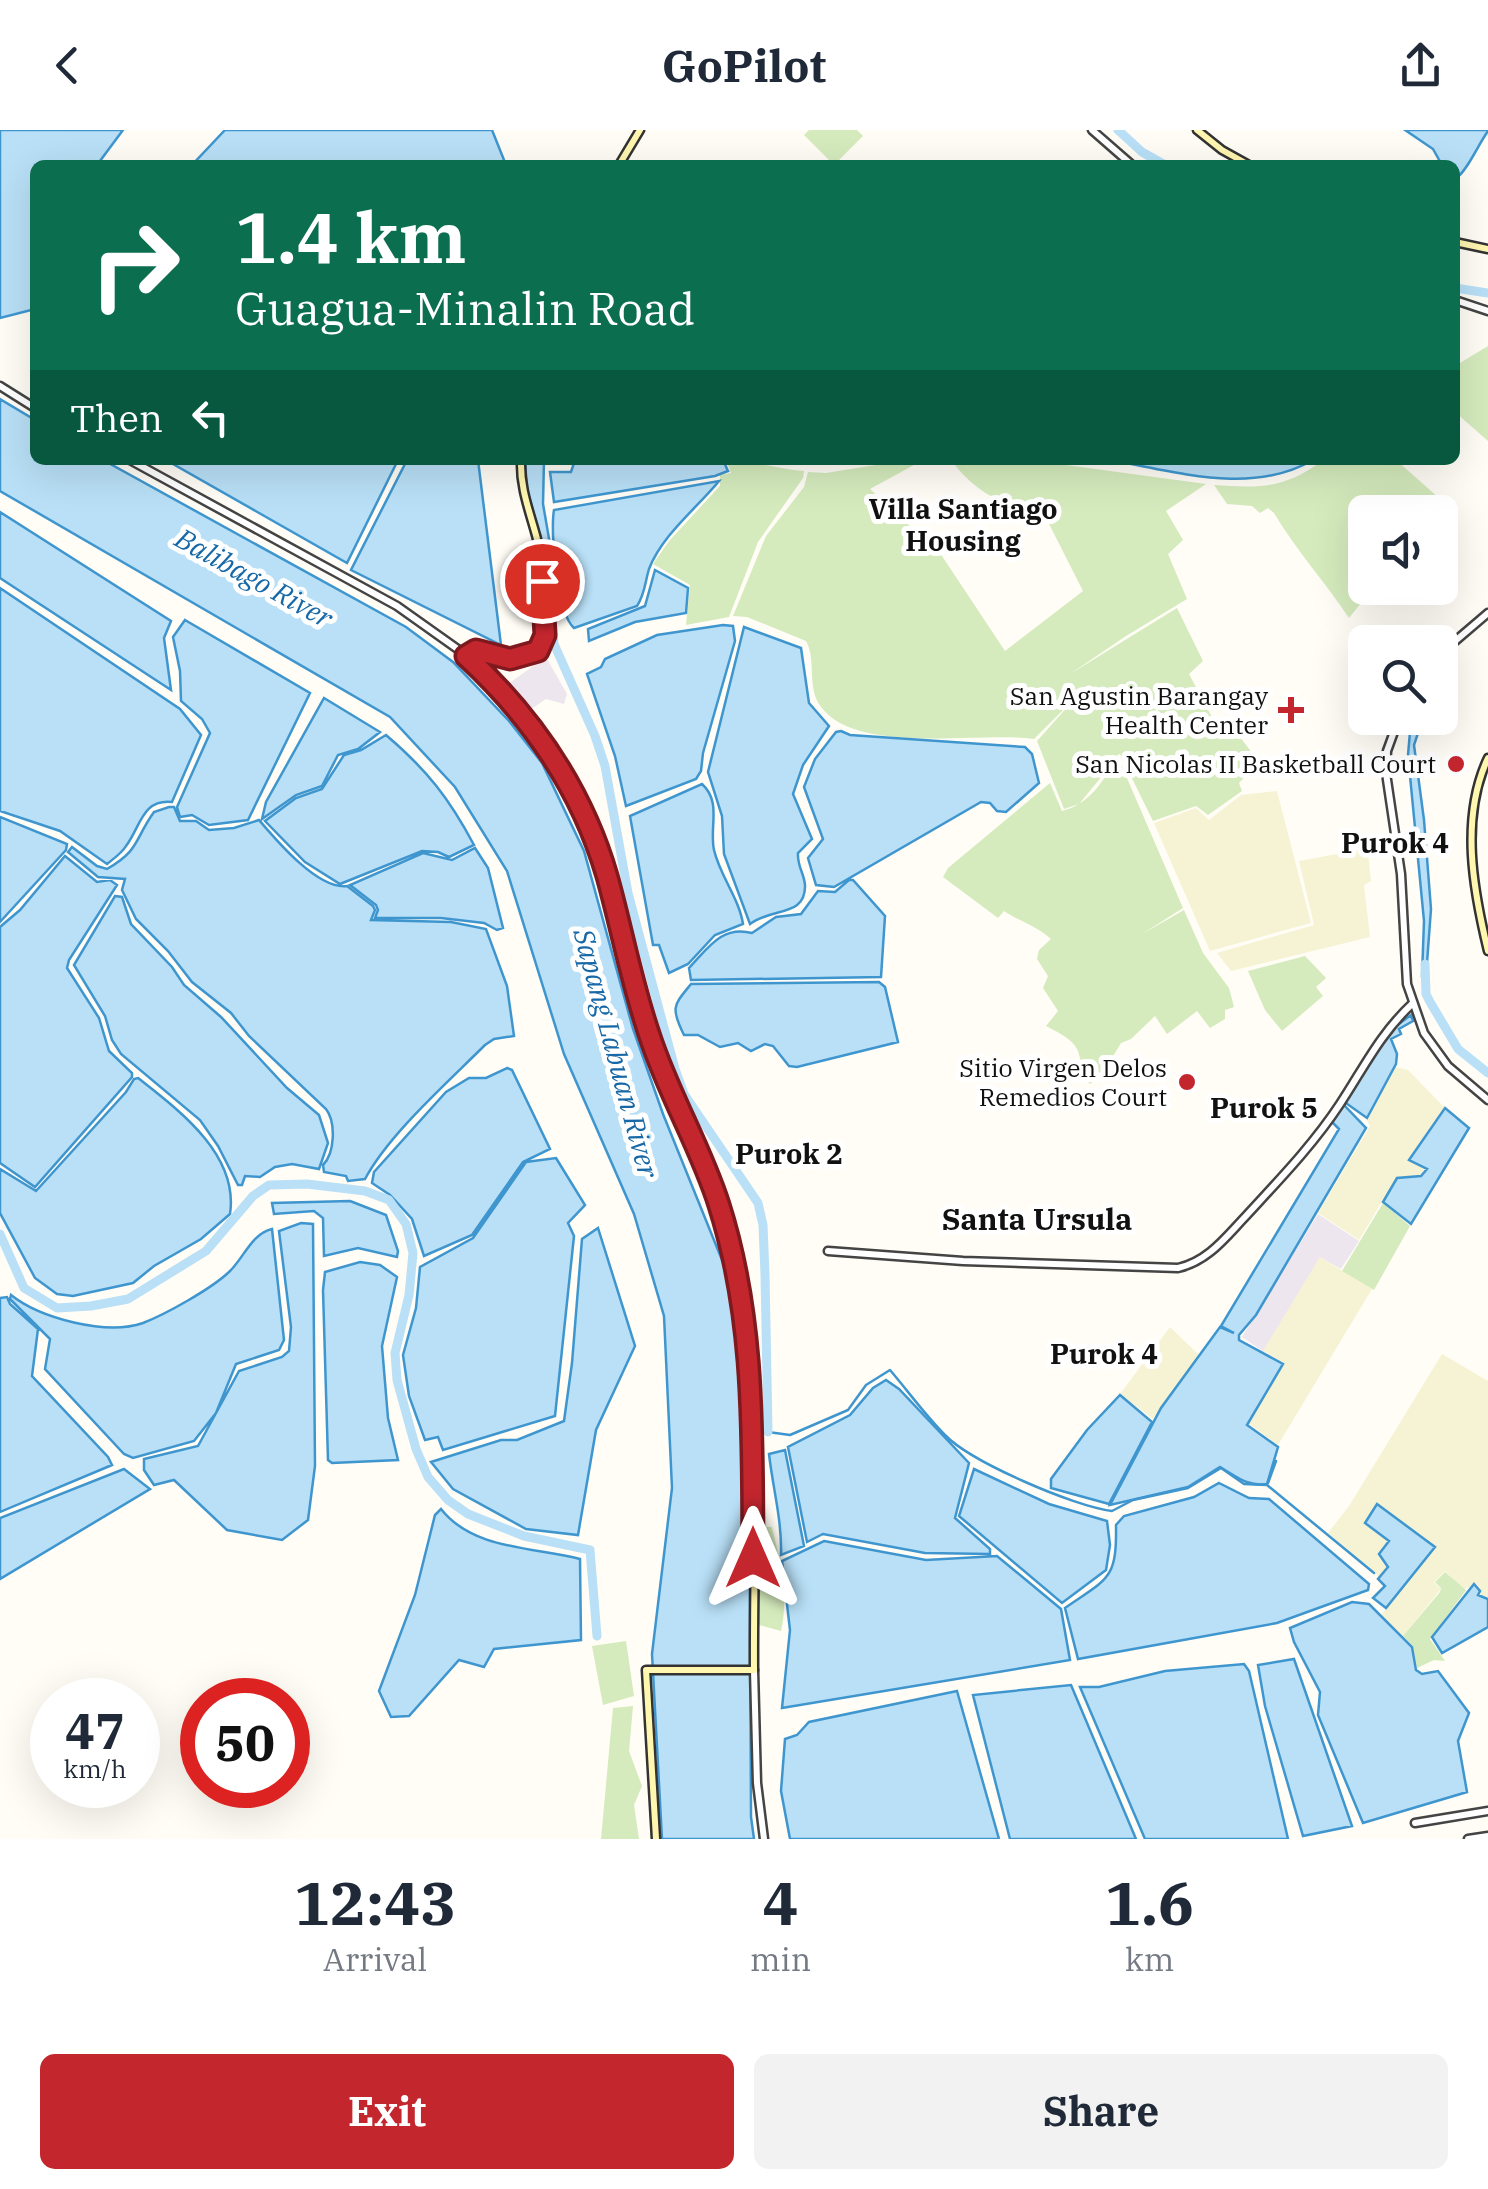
<!DOCTYPE html>
<style>
body{margin:0;font-family:"IBM Plex Serif",serif;background:#f2f2f3;color:#1f2937;height:100vh;display:flex;flex-direction:column;font-size:38px;white-space:nowrap}
*{box-sizing:border-box;margin:0}
p{font-size:32px;color:#747a83}
.icon{flex:none;width:55px;height:55px;fill:none;stroke:currentColor;stroke-width:2;stroke-linecap:round;stroke-linejoin:round}
.map{position:relative;height:1709px;overflow:hidden}
.details{display:flex;flex-direction:column;background:#fff;flex:1}
.details>*{flex:none}
.hud{position:absolute;left:30px;top:30px;width:1430px;height:305px;border-radius:15px;box-shadow:0 10px 40px #0002;background:#0b6e4f;color:#fff;overflow:hidden}
.buttons{position:absolute;left:1348px;top:365px;display:grid;gap:20px}
.buttons a{display:grid;place-items:center;width:110px;height:110px;border-radius:15px;background:#fff;box-shadow:0 10px 40px #0002;font-size:50px}
.speed{position:absolute;left:30px;top:1548px;display:flex;gap:20px;font-size:50px;font-weight:700;text-align:center}
.speed>*{display:grid;place-content:center;width:130px;height:130px;border-radius:50%;background:#fff;box-shadow:0 10px 40px #0002;line-height:1}
.speed small{font-size:25px;font-weight:400}
.speed .limit{border:15px solid #d22;background:#fff;color:#111}
.pin{position:absolute;display:grid;place-items:center;width:85px;height:85px;color:#fff;margin:-42px;border:5px solid #fff;border-radius:50%;box-shadow:0 2px 10px #0007}
.me{position:absolute;width:110px;margin:-55px;rotate:0deg;stroke-linejoin:round;filter:drop-shadow(0 0 8px #0008)}
.turn{display:flex;align-items:center;gap:35px;height:210px;padding:0 40px;font-size:45px}
.turn .icon{width:130px;height:130px;stroke-width:2.5}
.turn b{display:block;font-size:70px;line-height:85px}
.then{display:flex;align-items:center;height:95px;padding:0 40px;background:#0003;gap:20px;font-size:38px}
.eta{display:flex;justify-content:space-evenly;align-items:center;height:170px;text-align:center}
.eta b{font-size:60px;font-weight:700;line-height:70px}
.action{display:flex;gap:20px;margin-top:auto;padding:20px 40px}
.action a{flex:1;height:115px;border-radius:15px;background:#c4262e;color:#fff;font-size:40px;font-weight:700;line-height:115px;text-align:center}
.action a+a{background:#f2f2f3;color:#1f2937}
header{display:flex;justify-content:space-between;align-items:center;height:130px;padding:0 40px;background:#fff;font-size:45px;font-weight:700}
.map>svg:first-child{display:block}
.industrial{fill:#eee6ef}
.farmland{fill:#f6f3d4}
.green{fill:#d5ebbd}
.water{fill:#b9e0f7;stroke:#3f96cf;stroke-width:2.5}
.lines{fill:none;stroke-linecap:round;stroke-linejoin:round}
.stream{stroke:#3f96cf;stroke-width:2.5}
.river{stroke:#b9e0f7;stroke-width:9}
.tertiary-casing{stroke:#444;stroke-width:11}
.secondary-casing{stroke:#333;stroke-width:11}
.tertiary{stroke:#fff;stroke-width:6}
.secondary{stroke:#fff6b0;stroke-width:6}
.route-casing{stroke:#7f191e;stroke-width:25}
.route{stroke:#c4262e;stroke-width:18}
.poi-dot{fill:#c4262e;stroke:#fff;stroke-width:4}
.labels{text-anchor:middle;stroke-width:10;stroke-linejoin:round;paint-order:stroke}
.poi-label{font-size:25px;fill:#111;stroke:#fff;text-anchor:end}
.neighbourhood-label{font-size:28px;font-weight:bold;fill:#111;stroke:#fff}
.water-label{font-size:28px;font-style:italic;fill:#1768a6;stroke:#fff}
.quarter-label{font-size:30px;font-weight:bold;fill:#111;stroke:#fff}
</style>
<header><svg class="icon" aria-label="back" viewBox="0 0 24 24"><path d="M15 5l-7 7 7 7"/></svg>GoPilot<svg class="icon" aria-label="share" viewBox="0 0 24 24"><path d="M12 15V3M7 8l5-5 5 5M5 13v7h14v-7"/></svg></header>
<div class="map">
<svg width="1488" height="1709" viewBox="0 0 1488 1709">
<rect width="100%" height="100%" fill="#fffdf5"/>
<path class="industrial" d="M 546,527 L 567,564 L 564,574 L 546,569 L 527,582 L 505,556 Z
M 1318,1084 L 1359,1111 L 1341,1139 L 1321,1128 L 1264,1222 L 1242,1207 Z"/>
<path class="farmland" d="M 1277,661 L 1311,793 L 1210,821 L 1154,693 L 1196,678 L 1209,690 L 1241,665 Z
M 1364,719 L 1368,723 L 1371,751 L 1364,755 L 1370,807 L 1231,841 L 1217,823 L 1314,795 L 1299,731 Z
M 1395,937 L 1408,940 L 1444,977 L 1408,1030 L 1425,1038 L 1420,1045 L 1396,1048 L 1359,1110 L 1318,1083 L 1370,996 L 1367,991 Z
M 1320,1127 L 1372,1159 L 1278,1315 L 1248,1293 L 1284,1233 L 1263,1221 Z
M 1170,1197 L 1199,1225 L 1153,1289 L 1120,1264 Z
M 1442,1224 L 1488,1251 L 1488,1468 L 1479,1464 L 1481,1461 L 1476,1455 L 1463,1459 L 1445,1441 L 1434,1452 L 1441,1459 L 1403,1506 L 1381,1485 L 1435,1417 L 1377,1374 L 1365,1392 L 1388,1411 L 1378,1424 L 1388,1438 L 1379,1447 L 1328,1403 L 1349,1376 Z"/>
<path class="green" d="M 809,0 L 857,0 L 863,6 L 834,35 L 804,5 Z
M 1488,216 L 1488,311 L 1455,282 L 1455,236 Z
M 726,330 C 753,330 777,339 804,341 L 803,348 L 758,412 L 729,487 L 686,495 L 690,455 L 653,434 L 669,411 L 720,356 L 720,345 L 731,343 Z
M 907,330 L 923,330 L 870,359 L 942,426 L 1005,521 L 1083,461 L 1046,388 C 1005,375 977,365 951,330 L 1029,330 L 1206,354 L 1166,381 L 1183,410 L 1168,424 L 1187,469 L 1126,506 L 1070,544 L 1177,478 L 1203,531 L 1189,544 L 1215,593 L 1227,590 L 1259,632 L 1239,653 L 1242,661 L 1208,685 L 1196,676 L 1153,691 L 1120,624 L 1117,625 L 1183,778 L 1142,804 L 1184,780 L 1203,823 L 1229,858 L 1234,877 L 1225,880 L 1225,889 L 1210,898 L 1197,881 L 1167,904 L 1155,886 L 1131,909 L 1121,913 L 1103,943 L 1090,954 L 1081,943 C 1082,913 1070,909 1046,896 L 1058,881 L 1043,858 L 1048,846 L 1037,829 L 1039,820 L 1051,809 C 1037,796 1020,792 1004,781 L 998,788 L 943,747 L 948,738 L 1050,653 L 1062,681 C 1090,674 1103,651 1117,628 L 1079,674 L 1064,679 L 1037,611 L 1078,565 L 1034,609 C 979,601 858,626 821,577 C 806,557 817,531 806,511 L 747,487 L 733,486 L 766,406 L 804,357 L 808,342 L 826,343 Z
M 1323,330 L 1396,330 L 1439,368 L 1429,382 L 1365,382 L 1365,458 L 1373,458 L 1349,488 C 1325,452 1296,420 1274,383 L 1268,378 L 1260,383 L 1252,376 L 1227,374 L 1214,355 C 1260,358 1285,359 1323,330 Z
M 1305,826 L 1326,848 L 1316,857 L 1323,866 L 1282,901 L 1265,880 L 1248,841 Z
M 1383,1073 L 1410,1096 L 1374,1160 L 1342,1141 Z
M 757,1397 L 772,1397 C 780,1431 789,1467 781,1501 L 759,1495 Z
M 1445,1442 L 1466,1460 L 1430,1509 L 1445,1531 L 1434,1530 L 1417,1538 L 1413,1516 L 1403,1506 L 1440,1462 L 1441,1458 L 1435,1452 Z
M 626,1511 L 634,1566 L 603,1575 L 592,1516 Z
M 633,1576 L 629,1621 L 642,1656 L 634,1675 L 639,1709 L 601,1709 L 613,1578 Z"/>
<path class="water" d="M 0,0 L 123,0 L 97,35 L 35,35 L 35,179 L 0,188 Z
M 225,0 L 492,0 L 506,35 L 192,35 Z
M 1405,0 L 1488,0 L 1488,1 C 1479,13 1466,43 1456,48 L 1455,35 L 1442,35 L 1433,19 Z
M 0,269 L 35,290 L 35,330 L 103,330 L 406,497 L 453,532 L 509,591 L 542,633 L 584,721 L 633,899 L 663,984 L 741,1177 L 749,1251 L 751,1687 L 754,1709 L 662,1709 L 652,1524 L 672,1358 L 664,1186 L 634,1084 L 564,924 L 507,741 L 455,657 L 390,587 L 0,361 Z
M 166,330 L 398,330 L 347,433 Z
M 407,330 L 478,330 L 501,515 L 351,440 Z
M 525,330 L 544,330 L 543,374 L 551,420 L 546,430 L 527,359 Z
M 575,330 L 723,330 L 728,341 L 715,346 L 554,372 L 550,342 L 571,342 Z
M 1109,330 L 1313,330 C 1251,366 1175,341 1109,330 Z
M 719,351 C 697,378 662,405 649,439 C 645,452 645,464 637,476 L 574,498 C 557,483 550,402 554,380 Z
M 0,382 L 171,491 L 164,508 L 171,560 L 0,448 Z
M 655,440 L 688,458 L 686,483 L 635,492 L 589,511 L 588,499 L 645,476 Z
M 0,458 L 180,579 L 201,605 L 172,672 C 142,669 141,696 126,716 C 122,723 113,729 107,734 L 60,701 L 0,681 Z
M 185,490 L 310,563 L 248,690 L 209,695 L 192,685 L 180,687 L 177,677 L 210,603 L 202,589 L 181,571 L 180,541 L 173,507 Z
M 723,495 L 733,496 L 735,511 L 703,623 L 701,641 L 696,649 L 626,676 L 615,626 L 587,544 L 601,537 L 605,529 L 657,505 Z
M 744,497 L 801,518 L 809,573 L 829,596 L 803,635 L 793,664 L 812,709 L 798,723 C 797,736 804,743 805,755 C 806,787 773,777 750,794 L 724,724 L 722,686 L 708,642 Z
M 324,568 L 380,602 L 358,619 L 338,625 L 322,656 L 296,665 L 262,689 L 266,672 Z
M 1416,588 L 1423,588 L 1414,615 L 1424,690 L 1431,779 L 1426,846 L 1422,846 L 1424,791 L 1408,625 L 1410,602 Z
M 841,601 L 850,605 L 1025,617 L 1032,624 L 1039,653 L 1006,682 L 997,681 L 990,673 L 981,672 L 834,757 L 816,755 L 808,728 L 823,709 L 804,657 L 815,629 L 836,602 Z
M 386,605 C 427,640 449,668 474,715 L 449,727 L 438,722 L 422,721 L 340,754 L 305,732 L 265,691 L 296,668 L 322,659 L 344,625 L 361,620 Z
M 702,654 C 722,672 709,697 714,720 C 720,746 739,768 743,794 L 715,805 L 688,834 L 669,843 L 659,815 L 653,815 L 630,686 Z
M 169,677 L 174,677 L 180,691 L 196,691 L 209,700 L 234,698 L 259,690 C 276,710 318,760 347,756 L 373,776 L 375,780 L 371,790 L 451,792 L 486,799 L 507,856 L 514,906 L 494,909 L 485,915 C 448,952 389,1004 365,1049 L 348,1051 L 346,1046 L 324,1042 L 323,1035 C 335,1023 336,992 326,979 L 249,906 L 231,883 L 192,852 L 168,821 L 136,789 L 122,760 L 125,749 L 98,747 L 68,722 L 72,717 L 97,736 L 107,739 C 140,720 134,710 154,682 Z
M 0,687 L 67,714 L 66,720 L 0,792 Z
M 475,718 L 488,738 L 503,798 L 497,800 L 484,793 L 441,788 L 375,788 L 378,780 L 376,775 L 350,755 L 423,723 L 452,730 Z
M 65,726 L 97,752 L 110,750 L 117,755 L 69,830 L 67,838 L 99,888 L 109,921 L 132,943 L 132,947 L 35,1057 L 0,1033 L 0,797 L 20,780 Z
M 849,750 L 853,750 L 885,786 L 881,847 L 691,850 L 689,838 C 708,818 722,795 752,803 L 776,787 L 801,784 L 818,761 L 835,762 Z
M 115,766 L 122,767 L 131,794 L 172,837 L 184,855 L 221,887 L 287,958 L 319,985 L 328,1013 L 319,1039 L 292,1034 L 275,1037 L 260,1047 L 245,1046 L 242,1055 L 238,1055 L 218,1016 L 200,990 L 121,924 L 112,910 L 105,886 L 74,835 Z
M 879,852 L 885,857 L 898,912 L 797,937 L 789,936 L 773,916 L 765,914 L 751,921 L 738,913 L 720,917 L 698,905 L 684,905 C 670,877 674,875 691,854 Z
M 1411,885 L 1413,891 L 1399,899 L 1401,904 L 1391,909 L 1397,924 L 1396,934 L 1367,988 L 1343,971 L 1388,902 Z
M 507,938 L 512,940 L 550,1019 L 523,1032 L 472,1105 L 424,1126 L 412,1089 L 390,1065 L 372,1053 L 374,1042 L 446,962 L 469,948 L 486,948 Z
M 138,948 C 180,981 239,1025 230,1084 L 201,1109 L 154,1136 L 133,1153 L 73,1166 L 57,1164 L 35,1148 L 0,1083 L 0,1039 L 36,1061 L 126,962 L 134,949 Z
M 1342,973 L 1366,998 L 1256,1185 L 1239,1205 L 1239,1210 L 1283,1234 L 1247,1295 L 1278,1317 L 1267,1354 C 1247,1357 1236,1346 1220,1337 L 1188,1357 L 1110,1375 L 1161,1278 L 1220,1197 L 1234,1203 L 1221,1196 L 1339,999 L 1331,991 Z
M 1445,978 L 1469,998 L 1411,1094 L 1383,1072 L 1397,1048 L 1421,1046 L 1427,1039 L 1409,1030 Z
M 556,1028 L 585,1075 L 568,1093 L 574,1106 L 555,1286 L 443,1320 L 438,1307 L 425,1310 L 409,1266 L 403,1225 L 416,1178 L 420,1137 L 473,1108 L 526,1032 Z
M 350,1071 L 386,1085 L 398,1121 L 397,1127 L 358,1118 L 324,1126 L 323,1088 L 314,1081 L 274,1084 L 272,1073 Z
M 301,1093 L 313,1094 L 315,1336 L 308,1390 L 282,1410 L 227,1400 L 174,1350 L 154,1355 L 144,1340 L 144,1329 L 198,1316 L 239,1241 L 282,1227 L 289,1221 L 291,1197 L 279,1101 Z
M 598,1098 L 635,1216 L 596,1300 L 578,1405 L 526,1399 L 453,1359 L 431,1332 L 501,1310 L 517,1310 L 564,1291 L 572,1233 L 582,1109 Z
M 272,1099 L 284,1210 L 279,1220 L 236,1234 L 216,1283 L 194,1311 L 133,1328 L 124,1324 L 45,1239 L 50,1209 L 10,1169 L 11,1165 C 40,1188 106,1206 143,1193 C 166,1184 211,1159 229,1142 C 244,1128 251,1104 272,1099 Z
M 360,1132 L 380,1135 L 397,1147 L 382,1216 L 388,1288 L 398,1330 L 332,1333 L 328,1330 L 323,1160 L 325,1142 Z
M 7,1167 L 10,1174 L 38,1199 L 32,1246 L 108,1327 L 112,1335 L 0,1382 L 0,1168 Z
M 886,1250 L 899,1259 L 969,1333 L 955,1388 L 990,1419 L 990,1424 L 925,1423 L 823,1404 L 807,1412 L 788,1317 L 850,1285 L 873,1258 Z
M 1120,1265 L 1152,1292 L 1109,1374 L 1051,1358 L 1051,1349 L 1087,1300 Z
M 785,1320 L 804,1416 L 781,1425 C 782,1390 773,1359 769,1324 Z
M 124,1339 L 150,1359 L 0,1449 L 0,1388 Z
M 974,1339 L 1049,1374 L 1107,1391 L 1110,1415 L 1106,1440 L 1062,1473 L 959,1386 Z
M 1219,1353 L 1249,1368 L 1269,1369 L 1369,1454 L 1368,1460 L 1277,1493 L 1078,1529 L 1065,1478 C 1108,1448 1117,1450 1116,1395 L 1124,1386 L 1194,1367 Z
M 1377,1374 L 1435,1417 L 1386,1478 L 1373,1468 L 1385,1456 L 1378,1449 L 1388,1437 L 1379,1424 L 1389,1411 L 1365,1393 Z
M 441,1379 C 473,1420 534,1417 580,1429 L 581,1510 L 494,1519 L 484,1537 L 459,1530 L 409,1586 L 391,1587 L 379,1561 L 415,1465 L 435,1385 Z
M 824,1411 L 926,1430 L 997,1426 L 1061,1479 L 1070,1530 L 782,1578 L 790,1500 L 782,1431 Z
M 1474,1454 L 1480,1461 L 1478,1465 L 1488,1469 L 1488,1497 L 1442,1523 L 1432,1507 Z
M 1352,1472 L 1369,1474 L 1412,1517 L 1416,1540 L 1422,1544 L 1438,1541 L 1469,1583 L 1458,1611 L 1467,1662 L 1363,1693 L 1318,1585 L 1320,1562 L 1294,1512 L 1290,1498 Z
M 1294,1529 L 1352,1696 L 1303,1706 L 1265,1576 L 1258,1535 Z
M 1244,1534 L 1249,1541 L 1288,1709 L 1145,1709 L 1080,1557 L 1099,1557 L 1165,1541 Z
M 1071,1555 L 1136,1709 L 1010,1709 L 973,1565 Z
M 957,1561 L 999,1709 L 790,1709 L 781,1661 L 785,1609 L 797,1605 L 809,1592 Z"/>
<g class="lines">
<path class="stream" d="M 768,1302 L 790,1305 L 848,1280 L 866,1255 L 890,1240 C 908,1261 925,1285 945,1305 C 971,1332 1073,1376 1112,1381 L 1133,1370 L 1188,1358 L 1221,1338 L 1244,1354 L 1267,1355 L 1374,1443
M 1268,1353 L 1276,1331"/>
<path class="river" d="M 1118,0 L 1142,22 L 1165,35
M 1455,158 L 1488,163
M 546,420 L 554,514 L 595,606 L 605,636 L 628,763 L 675,939 L 684,964 L 758,1073 L 763,1095 L 765,1144 L 768,1302
M 1425,834 L 1426,864 L 1430,872 L 1458,919 L 1488,943
M 0,1104 L 24,1158 L 57,1178 L 91,1176 L 128,1169 L 206,1121 L 253,1066 L 269,1055 L 307,1054 L 365,1061 L 389,1070 L 406,1094 L 413,1123 L 409,1165 L 395,1223 L 397,1250 L 416,1319 L 428,1347 L 448,1370 L 468,1384 L 524,1406 L 590,1420 L 597,1506"/>
<g class="tertiary-casing">
<path id="tertiary" d="M 1092,0 L 1132,35
M 1455,170 L 1488,181
M 0,256 L 35,278
M 130,330 L 397,476 L 466,525
M 1440,524 L 1488,483
M 1399,588 L 1387,621 L 1386,643 L 1401,744 L 1407,854 L 1424,903 L 1448,936 L 1488,970
M 828,1121 L 963,1131 L 1178,1138 C 1208,1131 1225,1108 1245,1087 C 1278,1051 1313,1015 1340,974 C 1365,936 1379,905 1413,873
M 754,1540 L 757,1653 L 764,1709
M 1415,1693 L 1488,1681
M 1468,1709 L 1488,1706"/>
</g>
<g class="secondary-casing">
<path id="secondary" d="M 1197,0 L 1222,20 L 1249,35
M 619,35 L 640,0
M 1455,112 L 1488,119
M 521,330 C 520,359 530,382 537,409 C 545,436 548,486 544,514 C 525,538 500,526 477,520 L 466,525 C 530,585 582,660 607,746 C 619,789 627,834 640,877 C 667,965 714,1043 734,1133 C 764,1262 753,1407 754,1540 L 646,1540 L 656,1709
M 1488,628 C 1460,688 1473,759 1488,821"/>
</g>
<use href="#tertiary" class="tertiary"/>
<use href="#secondary" class="secondary"/>
</g>
<g class="lines">
<g class="route-casing">
<path id="route" d="M 542,451 L 545,505 L 538,521 L 510,529 L 476,520 L 466,526 C 531,586 582,660 607,746 C 622,800 632,855 650,907 C 669,965 701,1018 719,1075 C 756,1191 752,1309 753,1428"/>
</g>
<use href="#route" class="route"/>
</g>
<g class="poi-dot">
<path d="M1286 565h10v10h10v10h-10v10h-10v-10h-10v-10h10z"/>
<circle cx="1456" cy="634" r="10"/>
<circle cx="1187" cy="952" r="10"/>
</g>
<g class="labels">
<g class="poi-label">
<text x="1268" y="575">San Agustin Barangay<tspan x="1268" dy="29">Health Center</tspan></text>
<text x="1436" y="643">San Nicolas II Basketball Court</text>
<text x="1167" y="947">Sitio Virgen Delos<tspan x="1167" dy="29">Remedios Court</tspan></text>
</g>
<g class="neighbourhood-label">
<text x="963" y="389">Villa Santiago<tspan x="963" dy="32">Housing</tspan></text>
<text x="1395" y="723">Purok 4</text>
<text x="1264" y="988">Purok 5</text>
<text x="789" y="1034">Purok 2</text>
<text x="1104" y="1234">Purok 4</text>
</g>
<g class="water-label">
<text transform="translate(254 448) rotate(29)" y="10">Balibago River</text>
<text transform="translate(616 923) rotate(75)" y="10">Sapang Labuan River</text>
</g>
<g class="quarter-label">
<text x="1037" y="1100">Santa Ursula</text>
</g>
</g>
</svg>
<div class="buttons">
<a><svg class="icon" aria-label="sound" viewBox="0 0 24 24"><path d="M4 9h4l5-4v14l-5-4H4zM17 9q2 3 0 6"/></svg></a>
<a><svg class="icon" aria-label="search" viewBox="0 0 24 24"><circle cx="10" cy="10" r="6"/><path d="M15 15l6 6"/></svg></a>
</div>
<div class="speed"><div>47<small>km/h</small></div><div class="limit">50</div></div>
<div class="pin" style="left:542px;top:451px;background:#d93025"><svg class="icon" aria-label="arrive" viewBox="0 0 24 24"><path d="M6 21V4h12l-3 4 3 4H6"/></svg></div>
<svg class="me" style="left:753px;top:1428px" viewBox="-20 -20 40 40"><path d="M0-17L14 15 0 8-14 15z" fill="#c4262e" stroke="#fff" stroke-width="4"/></svg>
<div class="hud">
<div class="turn"><svg class="icon" aria-label="right" viewBox="0 0 24 24"><path d="M7 20v-9h11M14 6l5 5-5 5"/></svg><div><b>1.4 km</b>Guagua-Minalin Road</div></div>
<div class="then">Then<svg class="icon" aria-label="left" viewBox="0 0 24 24"><path d="M17 20v-9H6M10 6l-5 5 5 5"/></svg></div>
</div>
</div>
<section class="details">
<div class="eta">
<div><b>12:43</b><p>Arrival</p></div>
<div><b>4</b><p>min</p></div>
<div><b>1.6</b><p>km</p></div>
</div>
<div class="action"><a>Exit</a><a>Share</a></div>
</section>
